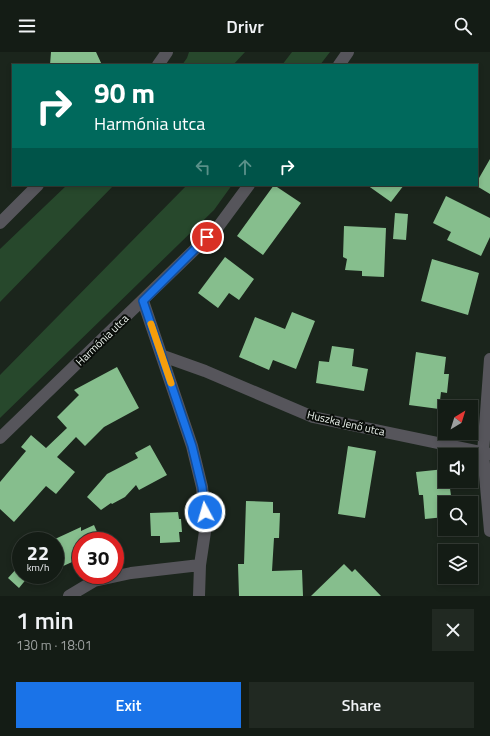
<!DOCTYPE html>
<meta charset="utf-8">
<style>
body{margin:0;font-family:"Titillium Web",sans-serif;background:#212922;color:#f1f3f6;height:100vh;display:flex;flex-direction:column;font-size:15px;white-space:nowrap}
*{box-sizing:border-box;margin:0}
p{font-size:13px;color:#9da1a0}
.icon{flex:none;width:22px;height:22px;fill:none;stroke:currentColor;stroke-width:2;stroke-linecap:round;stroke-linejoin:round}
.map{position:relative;height:544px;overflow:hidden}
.side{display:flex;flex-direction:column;background:#141c15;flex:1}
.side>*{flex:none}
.top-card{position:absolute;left:12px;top:12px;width:466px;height:122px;border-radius:0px;box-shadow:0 2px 6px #0003,0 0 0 1px #333a34;background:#00695c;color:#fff;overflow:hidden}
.needle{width:26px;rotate:38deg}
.buttons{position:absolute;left:438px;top:348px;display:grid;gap:8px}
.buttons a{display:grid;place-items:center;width:40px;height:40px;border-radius:0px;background:#141c15;box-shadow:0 2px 6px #0003,0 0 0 1px #333a34;font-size:20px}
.speed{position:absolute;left:12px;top:480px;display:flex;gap:8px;font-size:20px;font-weight:700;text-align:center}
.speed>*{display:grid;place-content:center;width:52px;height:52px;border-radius:50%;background:#141c15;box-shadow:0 2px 6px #0003,0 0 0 1px #333a34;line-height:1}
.speed small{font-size:10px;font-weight:400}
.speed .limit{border:6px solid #d22;background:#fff;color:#111}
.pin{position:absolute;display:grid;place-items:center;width:34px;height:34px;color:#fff;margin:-17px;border:2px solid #fff;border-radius:50%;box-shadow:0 1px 4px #0007}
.me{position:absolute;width:44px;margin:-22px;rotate:354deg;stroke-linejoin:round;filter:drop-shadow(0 0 3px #0008)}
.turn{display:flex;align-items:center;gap:14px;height:84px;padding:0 16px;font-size:18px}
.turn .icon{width:52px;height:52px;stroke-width:2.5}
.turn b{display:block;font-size:28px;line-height:34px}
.lanes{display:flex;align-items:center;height:38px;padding:0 16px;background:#0003;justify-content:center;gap:20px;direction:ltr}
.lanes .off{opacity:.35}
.round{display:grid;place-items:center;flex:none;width:42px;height:42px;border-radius:0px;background:#212922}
.head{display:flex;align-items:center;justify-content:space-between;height:68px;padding:0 16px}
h1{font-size:24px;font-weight:600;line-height:30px}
.cta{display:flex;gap:8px;margin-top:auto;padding:8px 16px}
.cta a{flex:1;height:46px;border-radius:0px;background:#1a73e8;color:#fff;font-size:16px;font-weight:600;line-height:46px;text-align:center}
.cta a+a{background:#212922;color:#f1f3f6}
header{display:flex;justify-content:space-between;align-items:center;height:52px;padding:0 16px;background:#141c15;font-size:18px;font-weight:600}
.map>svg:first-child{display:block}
.green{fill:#27482c}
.building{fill:#86be8d}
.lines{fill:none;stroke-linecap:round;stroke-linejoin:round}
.minor{stroke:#56555b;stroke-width:12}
.route-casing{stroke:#114b97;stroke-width:10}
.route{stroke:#1a73e8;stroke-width:7}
.slow{stroke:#f59e0b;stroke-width:7}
.labels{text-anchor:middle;stroke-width:4;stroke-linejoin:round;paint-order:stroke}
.street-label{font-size:11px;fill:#ecf3ed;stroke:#090d09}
</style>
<header><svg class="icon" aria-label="menu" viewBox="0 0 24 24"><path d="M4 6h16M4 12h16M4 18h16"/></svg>Drivr<svg class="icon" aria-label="search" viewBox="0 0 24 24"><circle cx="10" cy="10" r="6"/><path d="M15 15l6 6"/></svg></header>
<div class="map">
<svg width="490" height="544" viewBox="0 0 490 544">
<rect width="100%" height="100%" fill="#1b251c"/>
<path class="green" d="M 189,0 L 245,0 L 233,13 L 182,13 L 187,6 Z
M 292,0 L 330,0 L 320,13 L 282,13 Z
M 67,133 L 114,133 L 0,250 L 0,197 Z
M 187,133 L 232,133 L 214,158 L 0,366 L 0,323 Z"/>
<path class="building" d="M 51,0 L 96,0 L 102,13 L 50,13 Z
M 490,107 L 490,142 L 475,133 Z
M 274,133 L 301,151 L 263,203 L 237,184 Z
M 367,133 L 404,133 L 391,150 Z
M 446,144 L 490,166 L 490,185 L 481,204 L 447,188 L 451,180 L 433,171 Z
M 395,161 L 408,162 L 406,188 L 393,187 Z
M 344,174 L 386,176 L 384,225 L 362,224 L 362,219 L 345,218 L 347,207 L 343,205 Z
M 225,205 L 254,227 L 239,248 L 229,241 L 218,256 L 198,241 Z
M 432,207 L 479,221 L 468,263 L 421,249 Z
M 292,260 L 315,269 L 296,317 L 273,308 L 269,318 L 239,305 L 255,265 L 285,277 Z
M 332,294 L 354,297 L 352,314 L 368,317 L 364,339 L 316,331 L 319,309 L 329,310 Z
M 416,300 L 446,305 L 444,322 L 449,322 L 447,341 L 441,340 L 439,357 L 409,353 Z
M 117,315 L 139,356 L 104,375 L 85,394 L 76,385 L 57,405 L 75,420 L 56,442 L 46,434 L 14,470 L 0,457 L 0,430 L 26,399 L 21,395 L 31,383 L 46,396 L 67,376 L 57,365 L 79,343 L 74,338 Z
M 150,393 L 167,423 L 139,438 L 136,433 L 125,445 L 112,452 L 111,451 L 101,458 L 87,445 L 107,422 L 138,406 L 135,401 Z
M 348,394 L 376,399 L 365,466 L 338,462 Z
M 445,417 L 445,429 L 449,429 L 452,451 L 445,451 L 445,465 L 425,467 L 423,443 L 419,443 L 416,420 Z
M 246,449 L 273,450 L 273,461 L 280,461 L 279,486 L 274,486 L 272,519 L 302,518 L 303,544 L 239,544 L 238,512 L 244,512 Z
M 178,460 L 179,467 L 181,467 L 182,480 L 179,480 L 180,490 L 160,491 L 160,484 L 151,484 L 150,461 Z
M 94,473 L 101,489 L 81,489 L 81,506 L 61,515 L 55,502 L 55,487 L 81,475 L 81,479 Z
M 344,512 L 352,520 L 355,517 L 381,544 L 311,544 Z
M 18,515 L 21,518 L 21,523 L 28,525 L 19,536 L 8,526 Z"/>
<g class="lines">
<path class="minor" d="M 158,13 L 167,0
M 339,13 L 348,0
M 0,171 L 38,133
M 143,249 L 192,394 L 202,435 L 206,473 L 200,513 L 199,544
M 163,304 L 205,319 L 313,365 L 490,402
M 490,307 L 483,401 L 490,479
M 0,386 L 218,175 L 249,133
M 69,544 L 94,529 L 131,521 L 200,513"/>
</g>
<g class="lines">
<g class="route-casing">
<path id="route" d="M 205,460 L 202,435 L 192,394 L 143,249 L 207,185"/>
</g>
<use href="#route" class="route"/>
<path class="slow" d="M 151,272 L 171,331"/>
</g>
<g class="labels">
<g class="street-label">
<text transform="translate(102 288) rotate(-44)" y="4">Harmónia utca</text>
<text transform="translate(346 371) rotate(13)" y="4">Huszka Jenő utca</text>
</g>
</g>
</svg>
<div class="buttons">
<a><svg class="needle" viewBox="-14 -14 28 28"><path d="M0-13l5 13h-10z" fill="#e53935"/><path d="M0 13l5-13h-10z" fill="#9da1a0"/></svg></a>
<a><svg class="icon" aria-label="sound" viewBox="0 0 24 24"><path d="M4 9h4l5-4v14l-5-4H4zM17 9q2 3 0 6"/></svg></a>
<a><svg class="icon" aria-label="search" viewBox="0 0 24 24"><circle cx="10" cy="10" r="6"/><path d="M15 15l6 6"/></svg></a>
<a><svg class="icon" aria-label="layers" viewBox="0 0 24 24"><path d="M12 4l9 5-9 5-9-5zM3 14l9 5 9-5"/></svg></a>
</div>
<div class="speed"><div>22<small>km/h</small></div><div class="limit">30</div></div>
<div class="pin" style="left:207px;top:185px;background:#d93025"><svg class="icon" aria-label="arrive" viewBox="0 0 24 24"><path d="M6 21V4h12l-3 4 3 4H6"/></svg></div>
<svg class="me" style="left:205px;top:460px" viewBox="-20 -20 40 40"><circle r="17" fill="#1a73e8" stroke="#fff" stroke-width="3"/><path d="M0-11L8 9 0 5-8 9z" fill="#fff"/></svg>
<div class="top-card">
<div class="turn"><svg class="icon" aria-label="right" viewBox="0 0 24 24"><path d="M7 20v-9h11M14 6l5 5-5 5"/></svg><div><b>90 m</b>Harmónia utca</div></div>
<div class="lanes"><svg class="icon off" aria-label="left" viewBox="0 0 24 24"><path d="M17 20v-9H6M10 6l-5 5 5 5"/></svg><svg class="icon off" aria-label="ahead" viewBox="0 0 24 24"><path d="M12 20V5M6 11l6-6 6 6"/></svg><svg class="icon" aria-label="right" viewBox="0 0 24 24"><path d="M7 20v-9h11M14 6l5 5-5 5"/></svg></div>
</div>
</div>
<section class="side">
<div class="head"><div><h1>1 min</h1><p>130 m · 18:01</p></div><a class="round"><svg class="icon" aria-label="close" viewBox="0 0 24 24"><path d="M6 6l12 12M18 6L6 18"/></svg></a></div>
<div class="cta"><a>Exit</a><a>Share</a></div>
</section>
